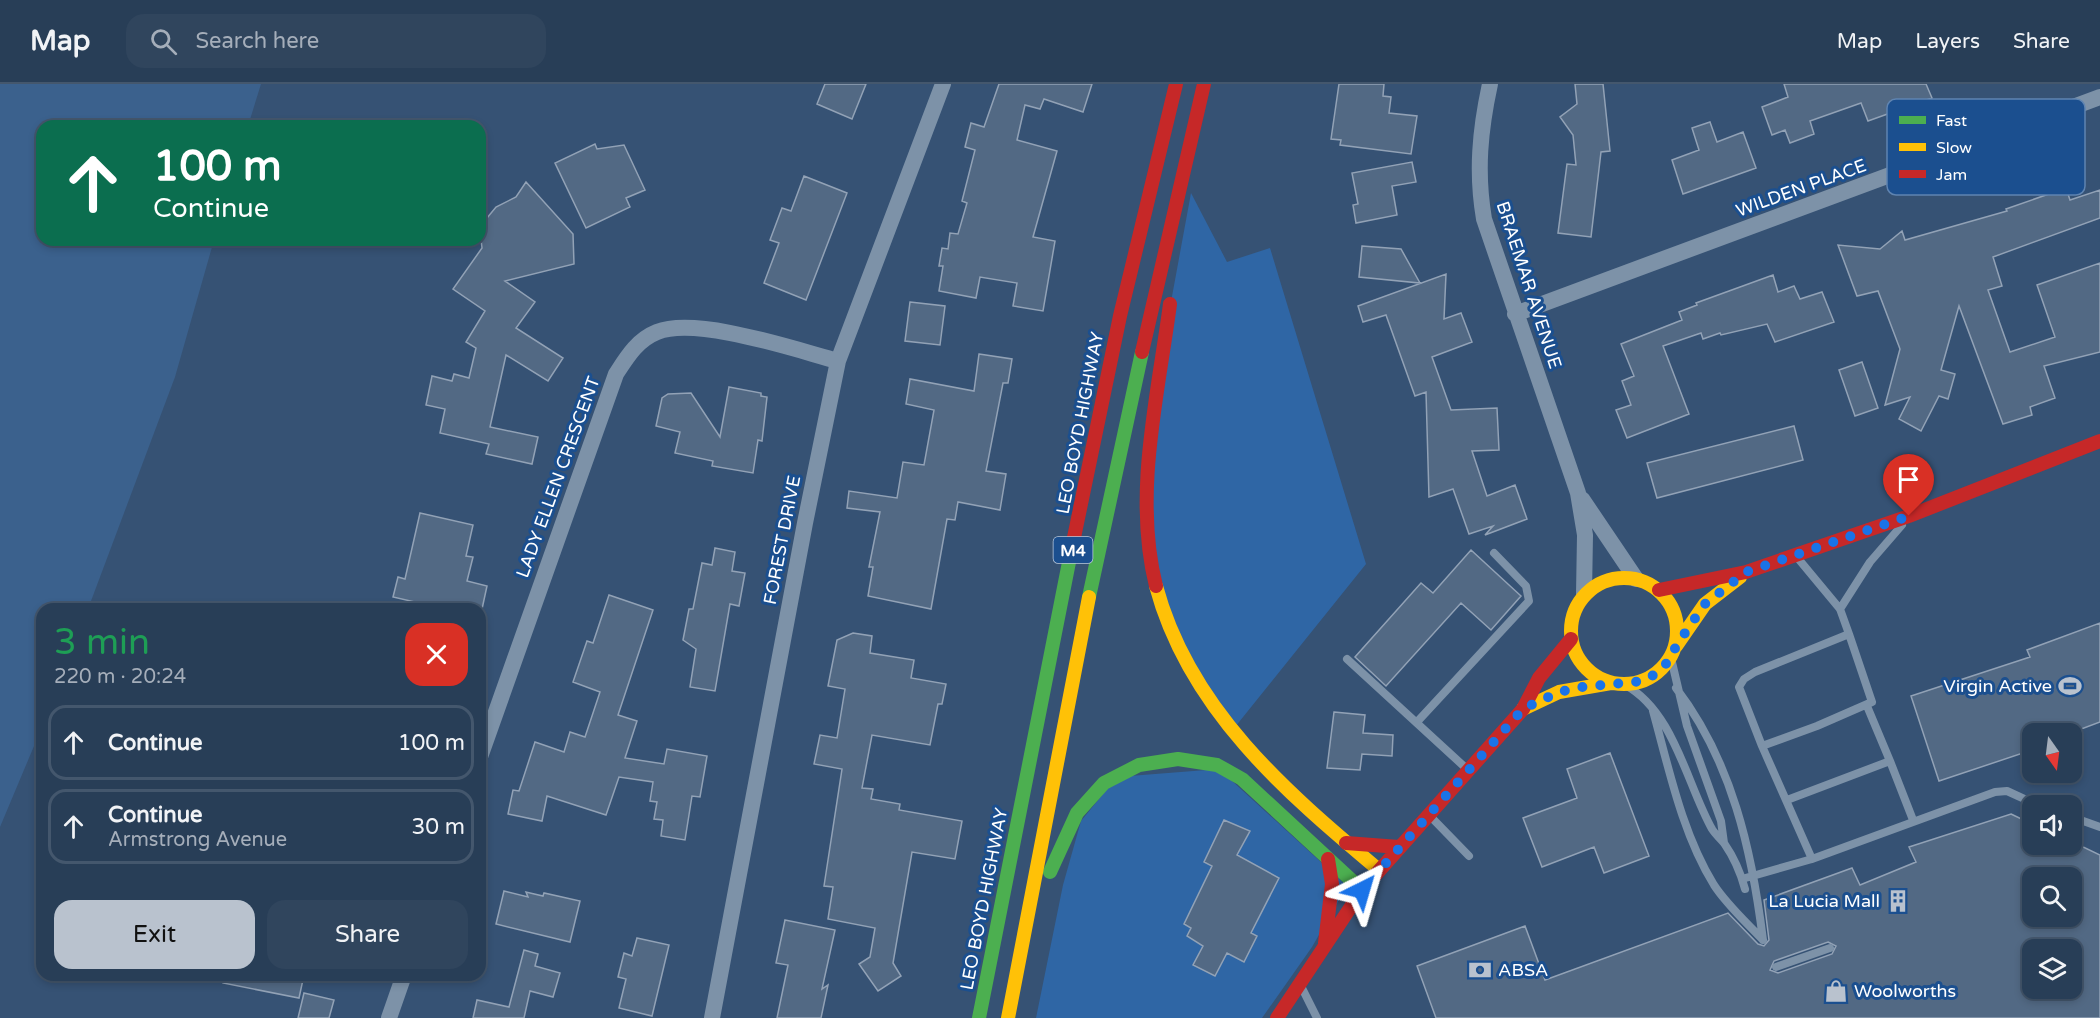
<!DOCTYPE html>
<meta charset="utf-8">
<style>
body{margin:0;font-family:"Varela Round",sans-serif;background:#30455d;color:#f1f3f6;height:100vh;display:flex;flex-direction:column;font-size:22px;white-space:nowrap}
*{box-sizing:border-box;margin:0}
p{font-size:20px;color:#a5aeba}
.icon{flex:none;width:33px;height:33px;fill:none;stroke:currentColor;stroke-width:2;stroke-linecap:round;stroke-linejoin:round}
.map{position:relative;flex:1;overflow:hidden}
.sheet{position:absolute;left:36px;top:519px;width:450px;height:378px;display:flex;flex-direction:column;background:#283e57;border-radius:18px;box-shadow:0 3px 9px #0003,0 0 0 2px #44576d}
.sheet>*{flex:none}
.guide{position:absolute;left:36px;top:36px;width:450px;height:126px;border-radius:18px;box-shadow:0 3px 9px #0003,0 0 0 2px #44576d;background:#0b6e4f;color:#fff;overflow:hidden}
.needle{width:39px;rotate:166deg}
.fabs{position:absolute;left:2022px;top:639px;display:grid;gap:12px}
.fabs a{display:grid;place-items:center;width:60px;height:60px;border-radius:12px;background:#283e57;box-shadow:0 3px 9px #0003,0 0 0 2px #44576d;font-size:30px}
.pin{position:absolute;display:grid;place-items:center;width:51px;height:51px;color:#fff;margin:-62px -26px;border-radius:50% 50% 50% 0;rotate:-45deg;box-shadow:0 0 6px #0007}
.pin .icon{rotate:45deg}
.me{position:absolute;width:66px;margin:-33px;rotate:40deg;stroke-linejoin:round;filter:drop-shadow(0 0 4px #0008)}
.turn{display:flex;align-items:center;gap:21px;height:126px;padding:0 18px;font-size:27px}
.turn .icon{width:78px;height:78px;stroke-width:2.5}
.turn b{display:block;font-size:42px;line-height:51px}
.round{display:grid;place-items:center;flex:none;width:63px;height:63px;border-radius:18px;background:#30455d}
.head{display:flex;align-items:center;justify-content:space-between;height:102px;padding:0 18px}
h1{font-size:36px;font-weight:600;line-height:45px;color:#1e9e55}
.button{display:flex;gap:12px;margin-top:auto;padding:12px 18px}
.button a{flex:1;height:69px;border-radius:18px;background:#b9c2ce;color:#111;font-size:24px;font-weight:600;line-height:69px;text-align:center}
.button a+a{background:#30455d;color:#f1f3f6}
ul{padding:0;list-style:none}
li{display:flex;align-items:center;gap:18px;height:75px;margin:0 12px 9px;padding:0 6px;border:3px solid #44576d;border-radius:18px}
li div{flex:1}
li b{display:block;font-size:22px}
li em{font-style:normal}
header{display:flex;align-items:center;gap:36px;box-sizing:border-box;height:84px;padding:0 30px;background:#283e57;border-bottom:2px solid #44576d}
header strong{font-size:28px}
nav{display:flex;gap:33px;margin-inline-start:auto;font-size:21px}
.search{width:420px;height:54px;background:#30455d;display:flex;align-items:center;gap:15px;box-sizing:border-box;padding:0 21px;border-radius:18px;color:#a5aeba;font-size:22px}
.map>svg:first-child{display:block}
.green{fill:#2f66a5}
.water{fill:#3b618d}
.building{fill:#526984;stroke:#92a2b6;stroke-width:1.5;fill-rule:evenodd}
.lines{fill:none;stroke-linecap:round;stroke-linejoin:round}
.lane{stroke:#7d92a8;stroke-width:8}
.street{stroke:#7d92a8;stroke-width:16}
.fast{stroke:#4caf50;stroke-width:14}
.slow{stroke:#ffc107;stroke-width:14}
.jam{stroke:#c62828;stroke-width:14}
.route{stroke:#1a73e8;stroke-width:10;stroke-dasharray:0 18}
.labels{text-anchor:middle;stroke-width:6;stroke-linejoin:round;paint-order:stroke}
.shield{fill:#1b4f8f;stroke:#bbcadd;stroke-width:1.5}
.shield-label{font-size:16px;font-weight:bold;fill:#fff}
.street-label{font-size:18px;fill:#fff;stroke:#1b4f8f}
.poi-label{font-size:18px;fill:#fff;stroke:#1b4f8f;text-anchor:end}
.key{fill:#1b4f8f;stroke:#5f84b1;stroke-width:1.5}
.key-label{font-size:16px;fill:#fff}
</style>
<header>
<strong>Map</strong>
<div class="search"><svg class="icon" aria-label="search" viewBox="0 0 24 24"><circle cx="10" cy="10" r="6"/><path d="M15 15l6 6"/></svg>Search here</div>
<nav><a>Map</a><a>Layers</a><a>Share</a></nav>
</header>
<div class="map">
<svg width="2100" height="934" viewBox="0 0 2100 934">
<rect width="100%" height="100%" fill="#365274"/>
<path class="green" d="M 1191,109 L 1227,178 L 1270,164 L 1366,480 L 1231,648 L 1152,501 L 1146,354 Z
M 1219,685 L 1347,802 L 1312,863 L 1262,934 L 1036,934 L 1063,801 L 1081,737 L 1117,693 Z"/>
<path class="water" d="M 0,0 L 261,0 L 248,42 L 42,42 L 42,156 L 214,156 L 175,293 L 88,525 L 42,525 L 42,643 L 0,743 Z"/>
<path class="building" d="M 825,0 L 866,0 L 852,35 L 817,20 Z
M 999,0 L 1092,0 L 1083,28 L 1044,15 L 1040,25 L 1025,21 L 1017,56 L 1057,67 L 1033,153 L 1055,157 L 1043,227 L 1013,222 L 1017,199 L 980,193 L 976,214 L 939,207 L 943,182 L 939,182 L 942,164 L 948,165 L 950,149 L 958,150 L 967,119 L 962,117 L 975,66 L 965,63 L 971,39 L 984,43 Z
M 1339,0 L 1384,0 L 1383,12 L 1391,13 L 1389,29 L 1417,32 L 1411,70 L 1340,61 L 1341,56 L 1331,55 Z
M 1575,0 L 1603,0 L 1610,67 L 1601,68 L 1591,153 L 1558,149 L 1567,80 L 1576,81 L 1573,51 L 1560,33 L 1577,20 Z
M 1784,0 L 1926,0 L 1932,14 L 1868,37 L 1861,19 L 1810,37 L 1814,50 L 1790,59 L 1785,46 L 1772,51 L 1762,23 L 1788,13 Z
M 1710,38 L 1717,58 L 1743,48 L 1756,84 L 1683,110 L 1672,76 L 1699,66 L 1692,44 Z
M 595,60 L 597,65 L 624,61 L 645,106 L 626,114 L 630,123 L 586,144 L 555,79 Z
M 1412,78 L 1416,98 L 1392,102 L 1397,131 L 1356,139 L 1353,121 L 1358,120 L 1352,89 Z
M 804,92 L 847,109 L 806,216 L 764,199 L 779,159 L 770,156 L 782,124 L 791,127 Z
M 526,98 L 573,150 L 574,180 L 505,197 L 535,218 L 516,244 L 563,274 L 548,297 L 506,271 L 490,343 L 538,353 L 532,380 L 486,370 L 489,360 L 440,349 L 445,325 L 426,321 L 432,292 L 452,297 L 454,290 L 469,294 L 476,264 L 466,258 L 485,227 L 453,205 L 482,164 L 480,146 L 487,134 L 496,123 L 516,113 Z
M 2066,104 L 2070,116 L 2100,106 L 2100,134 L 1993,173 L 2002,202 L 1988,206 L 2010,268 L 2055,253 L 2037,201 L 2100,179 L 2100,268 L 2044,282 L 2055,314 L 2030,323 L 2032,331 L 2003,340 L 1959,222 L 1941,286 L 1955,290 L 1948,315 L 1939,312 L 1921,347 L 1899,335 L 1910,313 L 1885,321 L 1900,265 L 1878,207 L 1857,212 L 1838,161 L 1880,165 L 1902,147 L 1905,156 L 2007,127 L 2006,125 Z
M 1362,162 L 1401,165 L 1420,199 L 1359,193 Z
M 1446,190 L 1444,235 L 1461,229 L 1472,258 L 1432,273 L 1451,326 L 1497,324 L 1499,366 L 1472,367 L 1487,412 L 1515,401 L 1527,435 L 1485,451 L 1493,442 L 1469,450 L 1453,405 L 1429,413 L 1426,308 L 1415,312 L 1386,231 L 1363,238 L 1358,222 Z
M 1773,191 L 1778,208 L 1794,202 L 1800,215 L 1822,208 L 1834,238 L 1775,258 L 1767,240 L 1721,251 L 1720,249 L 1703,255 L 1701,249 L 1663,262 L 1689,330 L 1627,354 L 1616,326 L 1631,321 L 1622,297 L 1634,292 L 1621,260 L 1682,236 L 1679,228 L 1697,221 L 1696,219 Z
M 910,218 L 945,222 L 940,261 L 905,257 Z
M 979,270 L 1012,275 L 1008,299 L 1003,299 L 986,387 L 1006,390 L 1000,426 L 958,418 L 955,436 L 947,435 L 931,525 L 868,512 L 873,483 L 869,483 L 880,428 L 847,424 L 849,407 L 897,414 L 903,378 L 924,381 L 934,326 L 906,320 L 910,295 L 974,307 Z
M 1862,278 L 1878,324 L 1855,332 L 1839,286 Z
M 729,303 L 761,309 L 761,312 L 767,313 L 762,357 L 758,356 L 753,389 L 712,382 L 713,377 L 675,369 L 680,348 L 656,342 L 662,314 L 668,310 L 691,309 L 720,353 Z
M 1794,342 L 1803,376 L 1657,414 L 1647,379 Z
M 420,429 L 473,441 L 466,472 L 473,473 L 467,497 L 487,502 L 482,525 L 463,521 L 462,525 L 445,525 L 393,513 L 398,493 L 405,495 Z
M 715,464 L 735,468 L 732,487 L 745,489 L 739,522 L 730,520 L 715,607 L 690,603 L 696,565 L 683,556 L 689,525 L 693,525 L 702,479 L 712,481 Z
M 1471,466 L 1521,512 L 1491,546 L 1461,519 L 1386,602 L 1355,573 L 1421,499 L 1433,509 Z
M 609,511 L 653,526 L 618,631 L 637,637 L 625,674 L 664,680 L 667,665 L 707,672 L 700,713 L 692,712 L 685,756 L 661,752 L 663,736 L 654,735 L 657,718 L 650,717 L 653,698 L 619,693 L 606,731 L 547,712 L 542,737 L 508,730 L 513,706 L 519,707 L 535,658 L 564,668 L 570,648 L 585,653 L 600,608 L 573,598 L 587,557 L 593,559 Z
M 2100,539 L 2100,638 L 2068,650 L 2032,650 L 2032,666 L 1939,697 L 1911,612 L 2030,573 L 2027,566 Z
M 853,549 L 872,552 L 870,569 L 914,576 L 911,594 L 946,600 L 942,620 L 938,620 L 930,661 L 872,651 L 862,704 L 873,705 L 871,715 L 900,720 L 899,726 L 962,737 L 955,775 L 912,768 L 893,879 L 901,892 L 878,907 L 859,880 L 870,873 L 875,844 L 828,835 L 833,803 L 824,802 L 842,685 L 814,680 L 820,651 L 837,654 L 845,605 L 828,602 L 837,556 Z
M 1334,628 L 1365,631 L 1363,649 L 1393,651 L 1392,672 L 1362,670 L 1360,686 L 1327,684 Z
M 1610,669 L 1649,772 L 1604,789 L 1594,763 L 1542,783 L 1523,734 L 1577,714 L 1567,685 Z
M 2011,730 L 2032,740 L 2032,760 L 2077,760 L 2100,771 L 2100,934 L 1436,934 L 1417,882 L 1525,842 L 1545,896 L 1728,829 L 1758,860 L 1764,862 L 1769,856 L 1764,816 L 1852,784 L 1860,801 L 1916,778 L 1909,763 ZM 2032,794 L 2072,794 L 2072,832 L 2032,832 ZM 1828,858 L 1836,862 L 1832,870 L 1778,889 L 1770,886 L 1774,877 ZM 2032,866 L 2072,866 L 2072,904 L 2032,904 Z
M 1224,736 L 1250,747 L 1237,771 L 1279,794 L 1251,849 L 1257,852 L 1244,878 L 1227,869 L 1215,892 L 1193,881 L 1203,862 L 1187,852 L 1191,844 L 1184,840 L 1212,782 L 1204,778 Z
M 504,807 L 528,813 L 526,808 L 543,812 L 544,809 L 580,817 L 570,858 L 496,840 Z
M 785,836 L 835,846 L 822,905 L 828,901 L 821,934 L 777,934 L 788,881 L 776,879 Z
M 637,854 L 669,861 L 652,932 L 619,924 L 626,895 L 618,893 L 624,869 L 632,872 Z
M 524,866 L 538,870 L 535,882 L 560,889 L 553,913 L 530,907 L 524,934 L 473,934 L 477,916 L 509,923 Z
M 224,891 L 304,891 L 299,914 L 223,899 Z
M 304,909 L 334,916 L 329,934 L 298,934 Z"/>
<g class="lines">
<path class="lane" d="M 1796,472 L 1840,525 L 1849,550
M 1840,525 L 1870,478 L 1902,441
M 1671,574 L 1687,642 L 1721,737 L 1724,759
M 1347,575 L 1468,686
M 1625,601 C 1674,627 1687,701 1712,745 C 1715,750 1720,754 1724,759 C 1733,772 1741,790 1745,805
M 1676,604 C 1732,677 1752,767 1763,856
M 1867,622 L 1890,677
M 1653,627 C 1669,685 1682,749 1714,801 C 1727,821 1746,838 1763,856
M 1417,638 L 1529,517 L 1526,502 L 1494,469
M 1762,662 L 1817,642 L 1872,618 L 1849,550 L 1755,588 L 1744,595 L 1739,603 L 1762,662 L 1812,775
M 1787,716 L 1890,677 L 1913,736
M 1431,733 L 1469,772
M 2072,733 L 2100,743
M 1742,795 L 1812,775 L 1995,708 L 2007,707 L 2040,722
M 1776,883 L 1830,864
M 1301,902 L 1317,934"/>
<path class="street" d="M 1490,0 C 1480,46 1476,88 1484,135 L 1578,409 L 1585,451 L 1584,510
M 1515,230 L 2100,13
M 1582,415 L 1636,495
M 480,673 L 616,290 C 627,273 637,256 657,248 C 697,232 796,266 838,277
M 389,934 L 404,891
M 712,934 L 805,439 L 838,277 L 943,0"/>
<path class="fast" d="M 1089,513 L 1142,268
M 1050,788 L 1077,729 L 1104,699 L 1139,681 L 1178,675 L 1217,681 L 1242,695 L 1362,806
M 979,934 L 1071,468"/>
<path class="slow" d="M1571 547a53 53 0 1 1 106 0a53 53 0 1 1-106 0Z
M 1156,502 C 1189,625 1285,707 1379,786
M 1676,562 L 1705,520 L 1740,493
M 1523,625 L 1559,608 L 1611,599
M 1008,934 L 1089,513"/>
<path class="jam" d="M 1142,268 L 1204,0
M 1071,468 L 1120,232 L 1176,0
M 1156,502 C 1133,411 1158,311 1170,220
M 1659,506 L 1746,488 L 1909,432 L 2100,357
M 1346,759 L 1399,763
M 1325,859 L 1332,800 L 1328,775
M 1277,934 L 1362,806 L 1523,625 L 1539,594 L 1571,555"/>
</g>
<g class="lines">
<path class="route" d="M 1362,806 L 1523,625 L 1559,608 L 1582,603 L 1643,597 L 1659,588 L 1671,574 L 1676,562 L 1705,520 L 1746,488 L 1909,432"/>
</g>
<defs>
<g id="stadium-bare" transform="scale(1.8)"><path d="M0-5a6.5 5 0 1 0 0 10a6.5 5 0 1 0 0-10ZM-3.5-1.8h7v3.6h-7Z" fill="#b9c2ce" stroke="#1b4f8f" stroke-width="2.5" paint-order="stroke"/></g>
<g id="building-bare" transform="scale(1.8)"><path d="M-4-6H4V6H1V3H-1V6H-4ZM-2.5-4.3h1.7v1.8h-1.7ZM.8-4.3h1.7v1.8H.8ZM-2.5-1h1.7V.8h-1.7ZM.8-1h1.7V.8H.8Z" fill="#b9c2ce" stroke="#1b4f8f" stroke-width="2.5" paint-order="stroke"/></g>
<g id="bank-bare" transform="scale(1.8)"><path d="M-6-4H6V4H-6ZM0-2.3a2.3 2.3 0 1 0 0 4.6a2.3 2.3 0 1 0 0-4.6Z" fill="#b9c2ce" stroke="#1b4f8f" stroke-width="2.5" paint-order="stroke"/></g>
<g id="shop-bare" transform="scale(1.8)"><path d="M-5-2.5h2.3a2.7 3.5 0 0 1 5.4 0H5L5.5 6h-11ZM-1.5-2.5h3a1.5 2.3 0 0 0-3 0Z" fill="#b9c2ce" stroke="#1b4f8f" stroke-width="2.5" paint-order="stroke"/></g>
</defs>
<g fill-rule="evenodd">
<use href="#stadium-bare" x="2070" y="602"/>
<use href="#building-bare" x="1898" y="817"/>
<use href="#bank-bare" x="1480" y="886"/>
<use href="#shop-bare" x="1836" y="907"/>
</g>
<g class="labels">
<rect class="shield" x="1053.5" y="453" width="39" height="26" rx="4.5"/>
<g class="shield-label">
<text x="1073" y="472">M4</text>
</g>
<g class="street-label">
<text transform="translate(1801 104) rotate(-20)" y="6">WILDEN PLACE</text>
<text transform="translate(1529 201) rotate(72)" y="6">BRAEMAR AVENUE</text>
<text transform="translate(1080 339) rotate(-79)" y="6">LEO BOYD HIGHWAY</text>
<text transform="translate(558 393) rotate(-70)" y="6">LADY ELLEN CRESCENT</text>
<text transform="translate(782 456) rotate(-79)" y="6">FOREST DRIVE</text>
<text transform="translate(984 815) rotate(-79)" y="6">LEO BOYD HIGHWAY</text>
</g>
<g class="poi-label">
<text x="2052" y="608">Virgin Active</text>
<text x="1880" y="823">La Lucia Mall</text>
<text x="1498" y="892" text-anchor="start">ABSA</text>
<text x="1854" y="913" text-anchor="start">Woolworths</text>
</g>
</g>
<rect x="1887" y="15" width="198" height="96" rx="9" class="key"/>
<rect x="1899" y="32" width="27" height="8" fill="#4caf50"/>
<rect x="1899" y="59" width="27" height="8" fill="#ffc107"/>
<rect x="1899" y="86" width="27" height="8" fill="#c62828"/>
<g class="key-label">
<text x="1936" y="42">Fast</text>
<text x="1936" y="69">Slow</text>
<text x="1936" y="96">Jam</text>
</g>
</svg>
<div class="fabs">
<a><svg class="needle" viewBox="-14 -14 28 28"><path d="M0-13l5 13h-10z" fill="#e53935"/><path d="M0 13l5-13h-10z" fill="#a5aeba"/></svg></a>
<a><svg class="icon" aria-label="sound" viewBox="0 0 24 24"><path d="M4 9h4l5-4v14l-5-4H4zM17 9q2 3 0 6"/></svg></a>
<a><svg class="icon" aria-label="search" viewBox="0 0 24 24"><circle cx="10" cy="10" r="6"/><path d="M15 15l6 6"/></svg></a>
<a><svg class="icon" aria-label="layers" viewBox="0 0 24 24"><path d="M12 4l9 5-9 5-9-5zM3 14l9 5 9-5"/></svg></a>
</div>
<div class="pin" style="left:1909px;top:432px;background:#d93025"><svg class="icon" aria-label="arrive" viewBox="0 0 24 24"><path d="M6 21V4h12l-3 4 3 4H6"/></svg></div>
<svg class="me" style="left:1362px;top:806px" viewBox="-20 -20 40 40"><path d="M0-17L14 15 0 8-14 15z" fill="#1a73e8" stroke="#fff" stroke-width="4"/></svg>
<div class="guide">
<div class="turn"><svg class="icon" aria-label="ahead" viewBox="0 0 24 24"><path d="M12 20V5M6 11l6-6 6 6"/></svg><div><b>100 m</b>Continue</div></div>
</div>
<section class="sheet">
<div class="head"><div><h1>3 min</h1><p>220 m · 20:24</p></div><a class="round" style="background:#d93025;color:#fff"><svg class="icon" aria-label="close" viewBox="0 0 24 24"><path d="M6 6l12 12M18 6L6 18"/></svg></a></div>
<ul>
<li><svg class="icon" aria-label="ahead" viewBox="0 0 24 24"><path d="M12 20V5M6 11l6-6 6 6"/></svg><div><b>Continue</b></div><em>100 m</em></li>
<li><svg class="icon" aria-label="ahead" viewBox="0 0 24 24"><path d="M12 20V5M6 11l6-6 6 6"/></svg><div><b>Continue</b><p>Armstrong Avenue</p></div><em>30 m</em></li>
</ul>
<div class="button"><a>Exit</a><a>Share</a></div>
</section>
</div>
